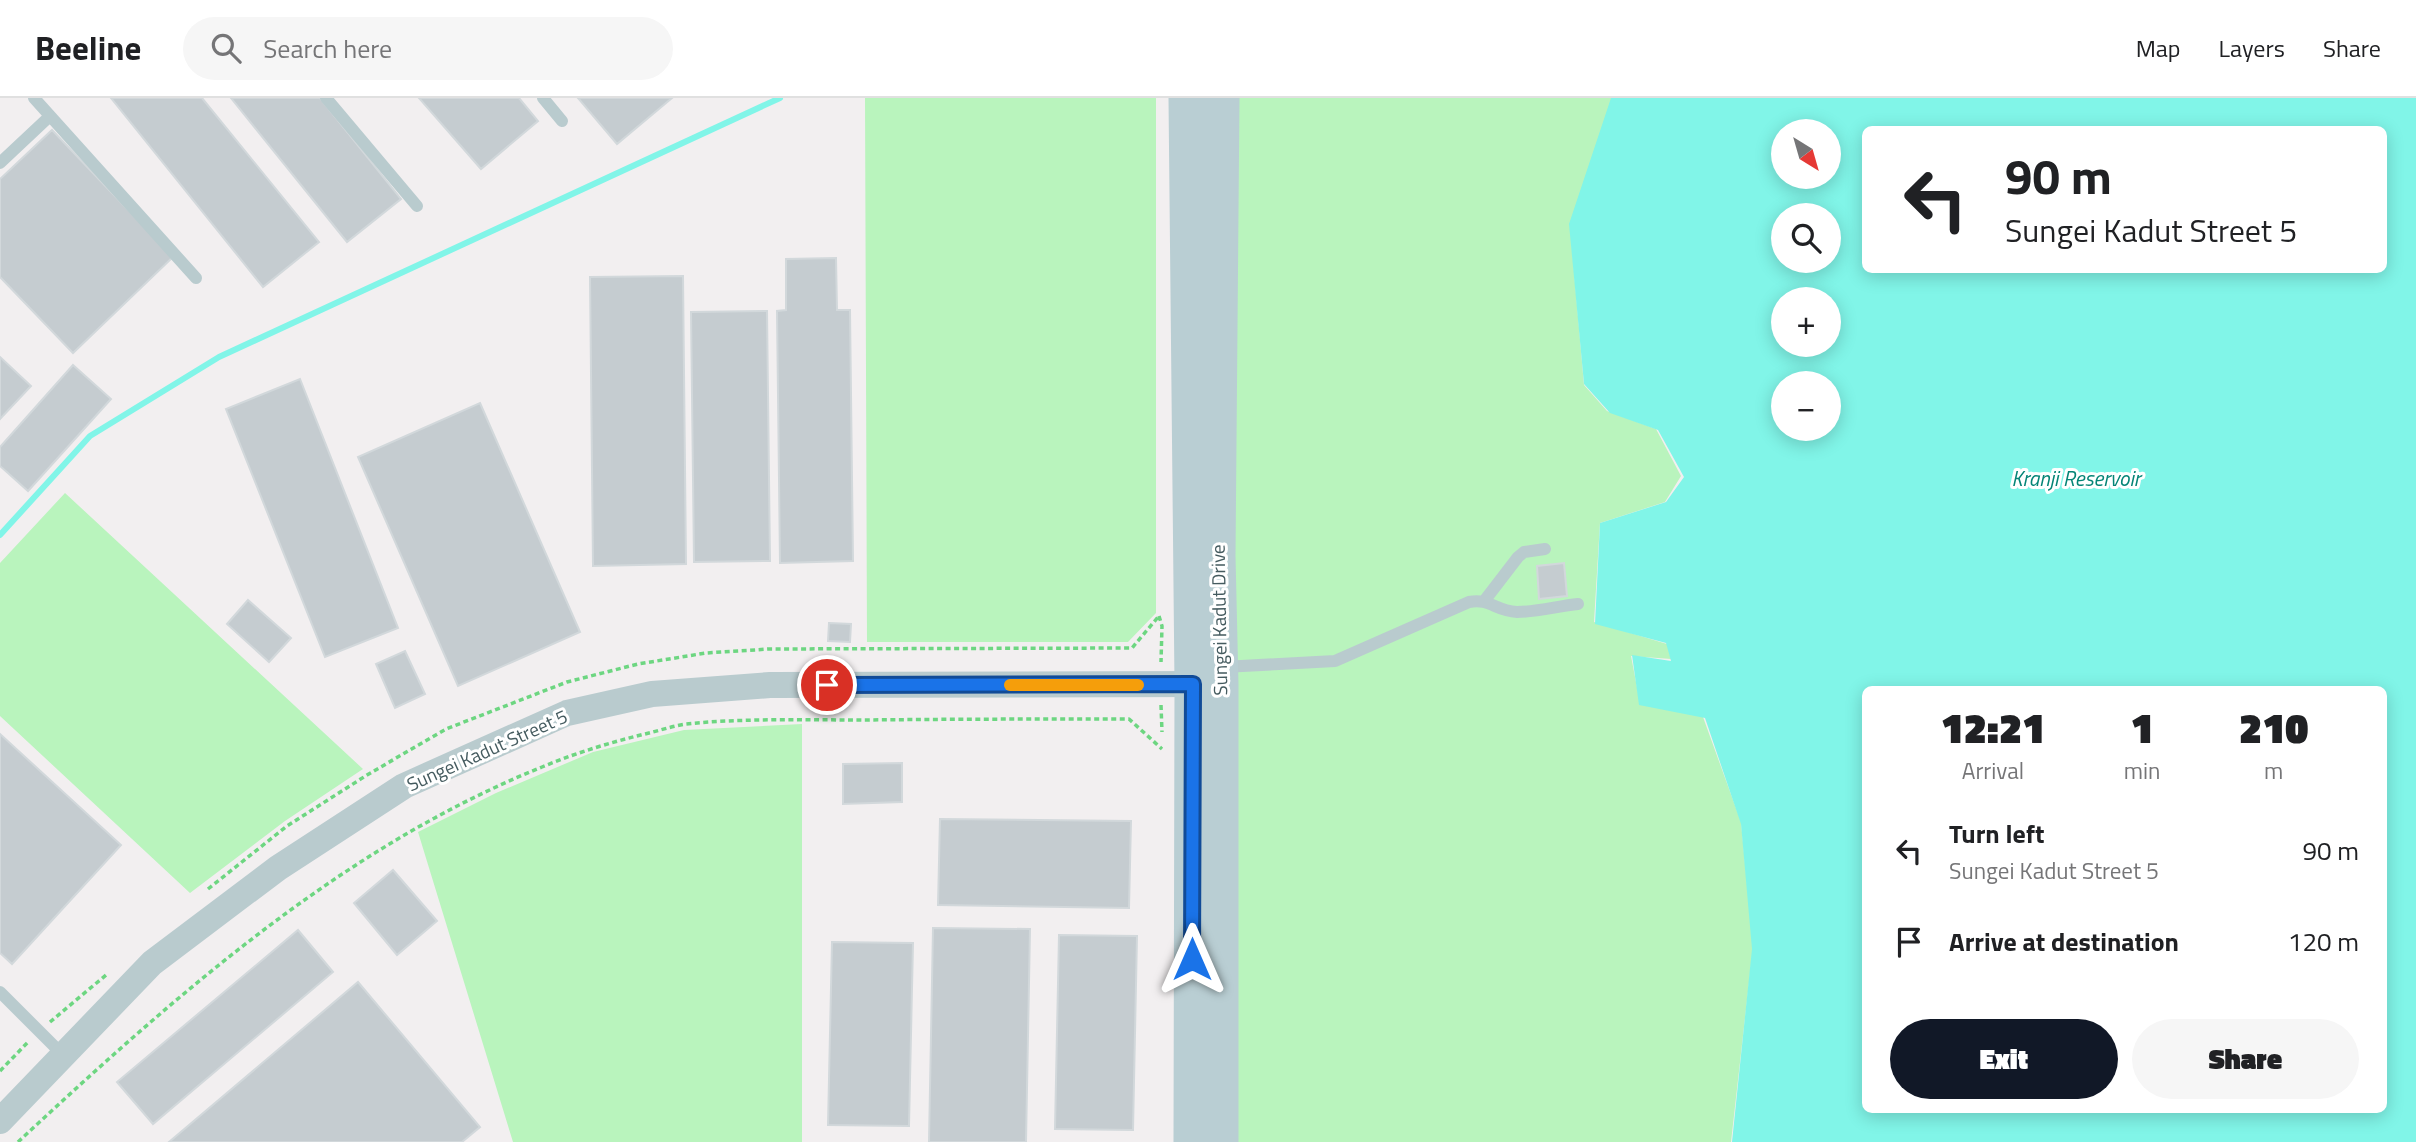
<!DOCTYPE html>
<meta charset="utf-8">
<style>
body{margin:0;font-family:"Titillium Web",sans-serif;background:#f6f6f6;color:#202124;height:100vh;display:flex;flex-direction:column;font-size:26px;white-space:nowrap}
*{box-sizing:border-box;margin:0}
p{font-size:23px;color:#757577}
.icon{flex:none;width:38px;height:38px;fill:none;stroke:currentColor;stroke-width:2;stroke-linecap:round;stroke-linejoin:round}
.map{position:relative;flex:1;overflow:hidden}
.side{position:absolute;left:1862px;top:588px;width:525px;height:427px;display:flex;flex-direction:column;background:#fff;border-radius:10px;box-shadow:0 4px 18px #0003}
.side>*{flex:none}
.banner{position:absolute;left:1862px;top:28px;width:525px;height:147px;border-radius:10px;box-shadow:0 4px 18px #0003;background:#fff;color:#202124;overflow:hidden}
.needle{width:46px;rotate:143deg}
.tools{position:absolute;left:1771px;top:21px;display:grid;gap:14px}
.tools a{display:grid;place-items:center;width:70px;height:70px;border-radius:50%;background:#fff;box-shadow:0 4px 18px #0003;font-size:35px}
.pin{position:absolute;display:grid;place-items:center;width:60px;height:60px;color:#fff;margin:-30px;border:4px solid #fff;border-radius:50%;box-shadow:0 2px 7px #0007}
.me{position:absolute;width:77px;margin:-38px;rotate:0deg;stroke-linejoin:round;filter:drop-shadow(0 0 5px #0008)}
.turn{display:flex;align-items:center;gap:24px;height:147px;padding:0 28px;font-size:32px}
.turn .icon{width:91px;height:91px;stroke-width:2.5}
.turn b{display:block;font-size:49px;line-height:60px}
.eta{display:flex;justify-content:space-evenly;align-items:center;height:119px;text-align:center}
.eta b{font-size:42px;font-weight:800;line-height:49px}
.primary-button{display:flex;gap:14px;margin-top:auto;padding:14px 28px}
.primary-button a{flex:1;height:80px;border-radius:42px;background:#111827;color:#fff;font-size:28px;font-weight:800;line-height:80px;text-align:center}
.primary-button a+a{background:#f6f6f6;color:#202124}
ul{padding:0;list-style:none}
li{display:flex;align-items:center;gap:21px;height:91px;padding:0 28px}
li div{flex:1}
li b{display:block;font-size:26px}
li em{font-style:normal}
header{display:flex;align-items:center;gap:42px;box-sizing:border-box;height:98px;padding:0 35px;background:#fff;border-bottom:2px solid #e0e0e0}
header strong{font-size:33px}
nav{display:flex;gap:38px;margin-inline-start:auto;font-size:24px}
.search{width:490px;height:63px;background:#f6f6f6;display:flex;align-items:center;gap:18px;box-sizing:border-box;padding:0 24px;border-radius:38px;color:#757577;font-size:26px}
.map>svg:first-child{display:block}
.green{fill:#b9f4bd}
.water{fill:#81f5e8;fill-rule:evenodd}
.lines{fill:none;stroke-linecap:round;stroke-linejoin:round}
.stream{stroke:#81f5e8;stroke-width:6}
.building{fill:#c5ccd0;stroke:#d2d8db;stroke-width:2}
.path{stroke:#6dd681;stroke-width:3.5;stroke-dasharray:5 3.5;stroke-linecap:butt}
.lane{stroke:#b9cbce;stroke-width:12}
.street{stroke:#b9cbce;stroke-width:26}
.secondary{stroke:#b9ced3;stroke-width:37}
.route-casing{stroke:#114b97;stroke-width:18}
.route{stroke:#1a73e8;stroke-width:12}
.slow{stroke:#f59e0b;stroke-width:12}
.labels{text-anchor:middle;stroke-width:6;stroke-linejoin:round;paint-order:stroke}
.street-label{font-size:19px;fill:#455b5f;stroke:#fff}
.water-label{font-size:21px;font-style:italic;fill:#058577;stroke:#fff}
</style>
<header>
<strong>Beeline</strong>
<div class="search"><svg class="icon" aria-label="search" viewBox="0 0 24 24"><circle cx="10" cy="10" r="6"/><path d="M15 15l6 6"/></svg>Search here</div>
<nav><a>Map</a><a>Layers</a><a>Share</a></nav>
</header>
<div class="map">
<svg width="2416" height="1044" viewBox="0 0 2416 1044">
<rect width="100%" height="100%" fill="#f2eff0"/>
<path class="green" d="M 865,0 L 1156,0 L 1156,515 L 1128,544 L 867,544 Z
M 1229,0 L 1612,0 L 1570,128 L 1584,287 L 1607,313 L 1656,331 L 1681,378 L 1665,404 L 1600,425 L 1594,524 L 1667,546 L 1671,561 L 1631,558 L 1640,605 L 1703,619 L 1741,724 L 1753,849 L 1731,1044 L 1235,1044 Z
M 65,395 L 363,671 L 285,723 L 190,795 L 0,618 L 0,465 Z
M 802,626 L 802,1044 L 513,1044 L 418,734 L 496,695 L 593,654 L 684,632 Z"/>
<path class="water" d="M 1611,0 L 2416,0 L 2416,1044 L 1732,1044 L 1752,851 L 1741,726 L 1705,620 L 1639,607 L 1632,557 L 1671,563 L 1666,545 L 1595,526 L 1600,425 L 1666,404 L 1684,379 L 1658,332 L 1610,315 L 1584,286 L 1569,126 ZM 1866,32 L 2384,32 L 2384,172 L 1866,172 ZM 1783,33 L 1829,33 L 1829,79 L 1783,79 ZM 1783,117 L 1829,117 L 1829,163 L 1783,163 ZM 1783,201 L 1829,201 L 1829,247 L 1783,247 ZM 1783,285 L 1829,285 L 1829,331 L 1783,331 ZM 1866,592 L 2384,592 L 2384,1012 L 1866,1012 Z"/>
<g class="lines">
<path class="stream" d="M 0,437 L 90,338 L 219,259 L 780,0"/>
</g>
<path class="building" d="M 111,0 L 202,0 L 319,144 L 263,189 Z
M 231,0 L 320,0 L 401,101 L 347,144 Z
M 419,0 L 519,0 L 538,23 L 481,71 Z
M 578,0 L 672,0 L 617,46 Z
M 52,32 L 173,159 L 73,255 L 0,179 L 0,81 Z
M 836,160 L 837,212 L 850,212 L 853,463 L 780,465 L 777,213 L 786,212 L 786,161 Z
M 683,178 L 686,466 L 593,468 L 590,179 Z
M 767,213 L 770,463 L 694,464 L 691,214 Z
M 0,259 L 31,288 L 0,321 Z
M 73,267 L 111,301 L 28,393 L 0,368 L 0,349 Z
M 300,281 L 398,530 L 325,559 L 226,311 Z
M 480,305 L 580,534 L 458,588 L 358,359 Z
M 1564,465 L 1567,498 L 1539,501 L 1537,468 Z
M 248,502 L 291,540 L 269,564 L 227,526 Z
M 829,525 L 851,526 L 850,544 L 828,543 Z
M 405,553 L 425,596 L 395,610 L 376,566 Z
M 0,636 L 121,747 L 12,866 L 0,855 Z
M 902,665 L 902,704 L 843,706 L 843,666 Z
M 940,721 L 1131,723 L 1129,810 L 938,807 Z
M 393,772 L 437,823 L 397,857 L 354,805 Z
M 933,830 L 1030,831 L 1026,1044 L 929,1044 Z
M 298,832 L 333,874 L 153,1026 L 117,984 Z
M 1059,837 L 1137,838 L 1133,1032 L 1055,1031 Z
M 832,844 L 913,845 L 909,1028 L 828,1027 Z
M 358,884 L 480,1029 L 462,1044 L 169,1044 Z"/>
<g class="lines">
<path class="path" d="M 1159,518 L 1162,528 L 1161,564
M 1161,607 L 1162,634
M 208,791 L 287,728 L 367,677 L 446,631 L 567,584 L 638,566 L 706,555 L 769,551 L 1132,550 L 1159,518
M 50,924 L 106,877
M 0,973 L 29,943
M 18,1044 C 175,898 341,750 542,669 C 578,654 612,644 649,635 C 661,632 673,628 686,626 C 745,620 807,622 866,622 C 954,621 1041,621 1129,621 L 1162,651"/>
<path class="lane" d="M 34,0 L 196,180
M 326,0 L 417,108
M 543,0 L 562,23
M 0,65 L 50,18
M 1485,502 L 1518,459 L 1524,454 L 1545,451
M 1223,569 L 1335,563 L 1469,504 C 1490,500 1495,513 1517,514 C 1537,514 1558,508 1578,506
M 0,894 L 63,957"/>
<path class="street" d="M 0,1023 L 152,865 L 278,770 L 404,688 L 567,615 L 652,596 L 770,587 L 1208,586"/>
<path class="secondary" d="M 1187,0 L 1193,586 L 1192,1044
M 1220,1044 L 1220,587 L 1217,458 L 1221,0"/>
</g>
<g class="lines">
<g class="route-casing">
<path id="route" d="M 827,587 L 1193,586 L 1192,861"/>
</g>
<use href="#route" class="route"/>
<path class="slow" d="M 1010,587 L 1138,587"/>
</g>
<g class="labels">
<g class="street-label">
<text transform="translate(1219 522) rotate(-91)" y="7">Sungei Kadut Drive</text>
<text transform="translate(487 652) rotate(-24)" y="7">Sungei Kadut Street 5</text>
</g>
<g class="water-label">
<text x="2076" y="388">Kranji Reservoir</text>
</g>
</g>
</svg>
<div class="tools">
<a><svg class="needle" viewBox="-14 -14 28 28"><path d="M0-13l5 13h-10z" fill="#e53935"/><path d="M0 13l5-13h-10z" fill="#757577"/></svg></a>
<a><svg class="icon" aria-label="search" viewBox="0 0 24 24"><circle cx="10" cy="10" r="6"/><path d="M15 15l6 6"/></svg></a>
<a>+</a>
<a>−</a>
</div>
<div class="pin" style="left:827px;top:587px;background:#d93025"><svg class="icon" aria-label="arrive" viewBox="0 0 24 24"><path d="M6 21V4h12l-3 4 3 4H6"/></svg></div>
<svg class="me" style="left:1192px;top:861px" viewBox="-20 -20 40 40"><path d="M0-17L14 15 0 8-14 15z" fill="#1a73e8" stroke="#fff" stroke-width="4"/></svg>
<div class="banner">
<div class="turn"><svg class="icon" aria-label="left" viewBox="0 0 24 24"><path d="M17 20v-9H6M10 6l-5 5 5 5"/></svg><div><b>90 m</b>Sungei Kadut Street 5</div></div>
</div>
<section class="side">
<div class="eta">
<div><b>12:21</b><p>Arrival</p></div>
<div><b>1</b><p>min</p></div>
<div><b>210</b><p>m</p></div>
</div>
<ul>
<li><svg class="icon" aria-label="left" viewBox="0 0 24 24"><path d="M17 20v-9H6M10 6l-5 5 5 5"/></svg><div><b>Turn left</b><p>Sungei Kadut Street 5</p></div><em>90 m</em></li>
<li><svg class="icon" aria-label="arrive" viewBox="0 0 24 24"><path d="M6 21V4h12l-3 4 3 4H6"/></svg><div><b>Arrive at destination</b></div><em>120 m</em></li>
</ul>
<div class="primary-button"><a>Exit</a><a>Share</a></div>
</section>
</div>
